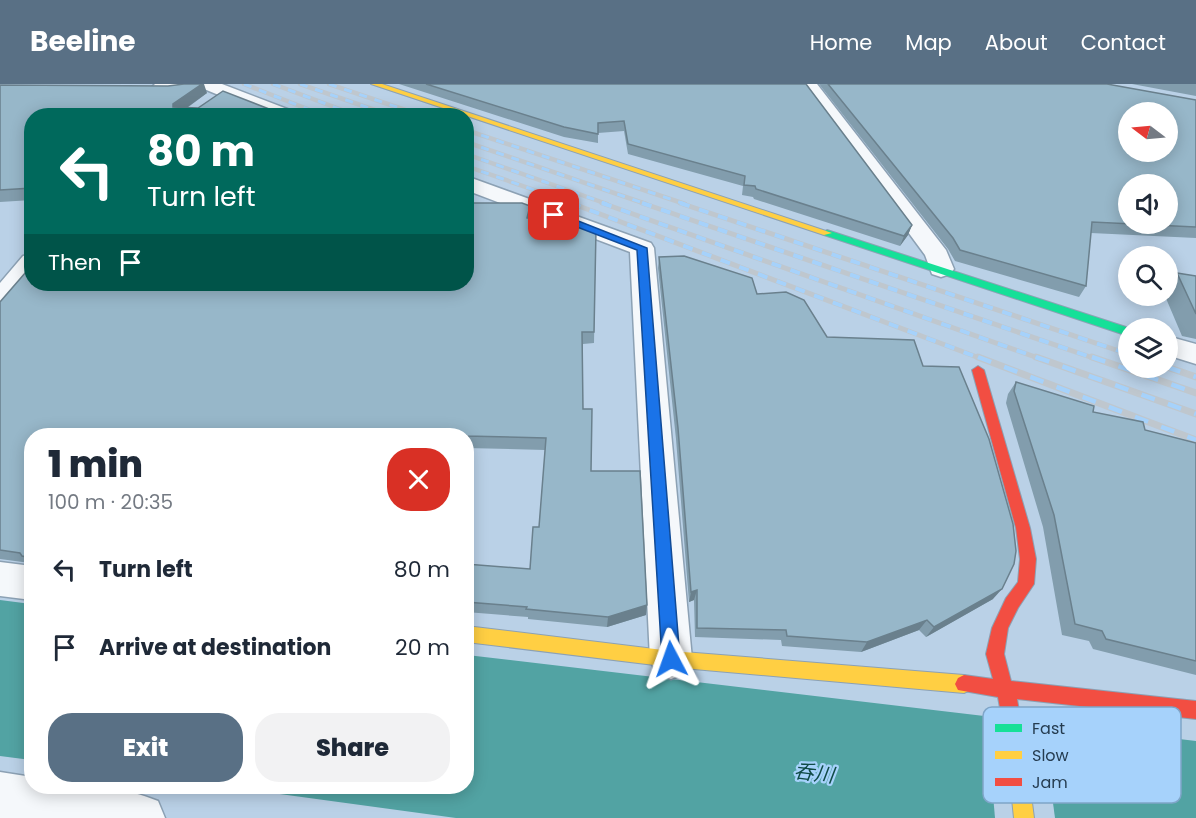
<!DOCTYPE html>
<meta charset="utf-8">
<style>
body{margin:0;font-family:Poppins,"Noto Sans JP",sans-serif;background:#f2f2f3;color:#1f2937;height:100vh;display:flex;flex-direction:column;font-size:22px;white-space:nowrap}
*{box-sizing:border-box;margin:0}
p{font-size:20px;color:#747a83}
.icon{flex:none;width:33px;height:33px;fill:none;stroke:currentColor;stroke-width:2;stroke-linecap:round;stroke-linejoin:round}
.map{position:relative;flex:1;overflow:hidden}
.panel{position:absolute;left:24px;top:344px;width:450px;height:366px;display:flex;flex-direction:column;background:#fff;border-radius:24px;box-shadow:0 3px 15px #0003}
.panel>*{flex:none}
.guide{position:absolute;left:24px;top:24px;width:450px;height:183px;border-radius:24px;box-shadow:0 3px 15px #0003;background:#00695c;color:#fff;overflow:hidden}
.needle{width:39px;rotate:286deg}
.buttons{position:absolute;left:1118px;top:18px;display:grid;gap:12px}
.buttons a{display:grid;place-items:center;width:60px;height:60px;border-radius:50%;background:#fff;box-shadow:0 3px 15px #0003;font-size:30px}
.pin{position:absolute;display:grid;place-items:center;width:51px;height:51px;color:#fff;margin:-26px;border-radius:12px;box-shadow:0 3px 9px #0006}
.me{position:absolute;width:66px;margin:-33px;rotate:356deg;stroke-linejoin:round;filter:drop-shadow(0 0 4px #0008)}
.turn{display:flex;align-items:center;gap:21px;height:126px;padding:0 24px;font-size:27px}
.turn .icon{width:78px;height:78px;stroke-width:2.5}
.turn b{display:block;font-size:42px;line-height:51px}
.then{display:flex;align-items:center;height:57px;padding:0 24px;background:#0003;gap:12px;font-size:22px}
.round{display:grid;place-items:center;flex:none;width:63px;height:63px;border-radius:24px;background:#f2f2f3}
.overview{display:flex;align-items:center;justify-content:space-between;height:102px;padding:0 24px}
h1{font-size:36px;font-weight:800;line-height:45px}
.button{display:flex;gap:12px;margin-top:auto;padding:12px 24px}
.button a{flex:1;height:69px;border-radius:24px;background:#597085;color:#fff;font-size:24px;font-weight:800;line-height:69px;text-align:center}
.button a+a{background:#f2f2f3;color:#1f2937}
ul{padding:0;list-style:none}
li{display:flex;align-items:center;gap:18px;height:78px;padding:0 24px}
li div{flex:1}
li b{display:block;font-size:22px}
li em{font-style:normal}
header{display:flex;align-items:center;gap:36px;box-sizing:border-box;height:84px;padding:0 30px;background:#597085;color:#fff}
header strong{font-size:28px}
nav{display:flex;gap:33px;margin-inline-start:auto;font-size:21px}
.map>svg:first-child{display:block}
.water{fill:#52a3a3}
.pier{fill:#bad1e7}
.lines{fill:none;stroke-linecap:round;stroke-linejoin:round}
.street-casing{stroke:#8ca1b4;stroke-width:3}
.fast-casing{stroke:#8ca1b4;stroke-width:2}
.slow-casing{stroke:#8ca1b4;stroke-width:2}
.jam-casing{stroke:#8ca1b4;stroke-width:2}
.street{fill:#f5f8fb;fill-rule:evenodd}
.fast{fill:#16e098;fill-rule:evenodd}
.slow{fill:#ffcf43;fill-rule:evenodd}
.jam{fill:#f24e42;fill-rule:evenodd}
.rail-far2-casing{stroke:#bfc7ce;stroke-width:4.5}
.rail-far1-casing{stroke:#bfc7ce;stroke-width:5}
.rail-casing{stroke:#bfc7ce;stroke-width:7}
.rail-far2{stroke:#a6d2fb;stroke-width:3;stroke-dasharray:8;stroke-linecap:butt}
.rail-far1{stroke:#a6d2fb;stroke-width:4;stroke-dasharray:10;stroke-linecap:butt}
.rail{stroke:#a6d2fb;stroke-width:4.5;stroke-dasharray:14;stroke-linecap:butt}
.wall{fill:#829dad}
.shaded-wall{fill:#6a808d}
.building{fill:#97b7c9;stroke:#6a808d;stroke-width:1.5;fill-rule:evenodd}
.route{fill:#1a73e8;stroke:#114b97;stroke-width:1.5}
.labels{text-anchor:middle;stroke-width:4.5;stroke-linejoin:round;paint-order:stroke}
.near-water-label{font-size:20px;font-style:italic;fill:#104b46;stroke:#a6d2fb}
.key{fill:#a6d2fb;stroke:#7fa5c8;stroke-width:1.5}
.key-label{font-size:16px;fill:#253c50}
</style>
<header>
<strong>Beeline</strong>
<nav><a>Home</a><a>Map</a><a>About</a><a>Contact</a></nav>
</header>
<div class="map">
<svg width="1196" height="734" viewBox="0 0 1196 734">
<rect width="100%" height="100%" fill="#bad1e7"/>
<path class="water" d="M 0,516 L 31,520 L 31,676 L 0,672 Z
M 467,571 L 1196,657 L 1196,734 L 456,734 L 222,702 L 466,702 Z"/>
<path class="pier" d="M 986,629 L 1042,636 L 1055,734 L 995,734 Z"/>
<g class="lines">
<g class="street-casing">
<path id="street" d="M 155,0 L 222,0 L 295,28 L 297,32 L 270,32 L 204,5 L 160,9 L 154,8 L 151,4 Z
M 799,0 L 817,0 L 946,166 L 954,185 L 950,190 L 941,193 L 932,190 L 925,171 Z
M 466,92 L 651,159 L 654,164 L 692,575 L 686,589 L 671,595 L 656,589 L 650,575 L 630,168 L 466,106 Z
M 32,170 L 32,194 L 9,222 L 0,224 L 0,199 L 23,172 Z
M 1167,252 L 1196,260 L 1196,280 L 1167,271 Z
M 0,478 L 32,482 L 32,516 L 0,512 Z
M 0,688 L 32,693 L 32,702 C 74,702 118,700 158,717 L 165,734 L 0,734 Z"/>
</g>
<g class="fast-casing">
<path id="fast" d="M 827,146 L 1129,244 L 1128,252 L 824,151 L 822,149 Z"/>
</g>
<g class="slow-casing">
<path id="slow" d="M 371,0 L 382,0 L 832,149 L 824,151 Z
M 466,542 L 671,567 L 964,591 L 970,594 L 973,600 L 970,606 L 964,609 L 671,583 L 466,558 Z
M 1015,648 L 1022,650 L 1024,657 L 1034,734 L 1014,734 L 1006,657 L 1008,650 Z"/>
</g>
<g class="jam-casing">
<path id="jam" d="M 978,282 L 984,286 L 1030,444 L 1036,475 L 1034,500 L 1018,524 L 1008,544 L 1004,570 L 1011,597 L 1196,617 L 1196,635 L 1017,615 L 1024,657 L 1022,664 L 1015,666 L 1008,664 L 1006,657 L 998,613 L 958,606 L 955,600 L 958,594 L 964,591 L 993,595 L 986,570 L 992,544 L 1006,514 L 1018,498 L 1020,475 L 1016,444 L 972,286 Z"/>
</g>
<use href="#street" class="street"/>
<use href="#fast" class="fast"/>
<use href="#slow" class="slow"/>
<use href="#jam" class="jam"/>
<g class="rail-far2-casing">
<path id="rail-far2" d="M 244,0 L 325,32
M 273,0 L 358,32
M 300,0 L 392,32
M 329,0 L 423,32
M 466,46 L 685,120
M 466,58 L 646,120
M 466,70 L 607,120
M 466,82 L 574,120"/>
</g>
<g class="rail-far1-casing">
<path id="rail-far1" d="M 571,119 L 982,275
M 602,119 L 1041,275
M 642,119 L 1096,275
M 680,119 L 1128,270"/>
</g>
<g class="rail-casing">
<path id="rail" d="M 978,273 L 1196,356
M 1036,273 L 1196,330
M 1092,273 L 1196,309
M 1167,283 L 1196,293"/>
</g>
<use href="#rail-far2" class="rail-far2"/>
<use href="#rail-far1" class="rail-far1"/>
<use href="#rail" class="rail"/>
</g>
<path class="wall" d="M 399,0 L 806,0 L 912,141 L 908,151 L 900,162 L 754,115 L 753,113 L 742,111 L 743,102 L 628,70 L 624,47 L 598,49 L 598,59 L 564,53 Z
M 819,0 L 1107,0 L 1196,16 L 1196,154 L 1091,149 L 1086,202 L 1079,213 L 955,177 L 948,165 Z
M 1132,0 L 1196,0 L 1196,12 Z
M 0,1 L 207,9 L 187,24 L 287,32 L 32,32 L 32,116 L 0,118 Z
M 472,107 L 473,119 L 530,122 L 531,134 L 596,146 L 594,259 L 583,260 L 583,325 L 591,387 L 647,521 L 646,531 L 607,543 L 528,535 L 528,533 L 466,528 L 466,480 L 530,485 L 539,443 L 545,366 L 466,364 L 466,351 L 32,351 L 32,481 L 30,479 L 0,475 L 0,218 Z
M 659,173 L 757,210 L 827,253 L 993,515 L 926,553 L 919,546 L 861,568 L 782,562 L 781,556 L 695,553 L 694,516 L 689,518 L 676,355 L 658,184 Z
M 1177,189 L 1196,192 L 1196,255 L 1182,252 L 1165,212 L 1167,212 L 1167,203 Z
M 1016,298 L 1093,328 L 1145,346 L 1196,359 L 1196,591 L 1093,565 L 1089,557 L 1062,551 L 1043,443 L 1006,319 L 1008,310 Z"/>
<path class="shaded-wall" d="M 202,0 L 204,0 L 207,9 L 178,30 L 173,23 L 173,20 Z
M 472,107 L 473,118 L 471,130 L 469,119 Z
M 530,122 L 531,133 L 528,145 L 527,134 Z
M 912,141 L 908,151 L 900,162 L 904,152 Z
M 1002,505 L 993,515 L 926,553 L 934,543 Z
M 697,506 L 694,516 L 689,518 L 691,508 Z
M 647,521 L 646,531 L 607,543 L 608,533 Z
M 927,536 L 919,546 L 861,568 L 867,558 Z"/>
<path class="building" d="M 184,0 L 202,0 L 173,20 L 173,23 L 198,24 L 223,7 L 287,32 L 32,32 L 32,104 L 0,106 L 0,1 L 168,2 Z
M 426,0 L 806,0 L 912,141 L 904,152 L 756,105 L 755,102 L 744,101 L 745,92 L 628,60 L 624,37 L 598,39 L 598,50 L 564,43 Z
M 828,0 L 1107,0 L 1196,16 L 1196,143 L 1092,138 L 1086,202 L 960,166 L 953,154 ZM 1128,28 L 1167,28 L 1167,68 L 1128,68 ZM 1128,100 L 1167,100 L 1167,140 L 1128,140 Z
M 466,107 L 472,107 L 469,119 L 522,119 L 530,122 L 527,134 L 596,146 L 594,248 L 582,248 L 583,325 L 592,325 L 591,387 L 640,387 L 647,521 L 608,533 L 526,525 L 527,523 L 466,518 L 466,480 L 530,485 L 533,443 L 539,443 L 546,354 L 466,352 L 466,351 L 32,351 L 32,474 L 22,472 L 20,469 L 0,466 L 0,218 L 32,181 L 32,200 L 466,200 Z
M 684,172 L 752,194 L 757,210 L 786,208 L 804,216 L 827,253 L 914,256 L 923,282 L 959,283 L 989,355 L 1013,440 L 1016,467 L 1014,480 L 1002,505 L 934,543 L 927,536 L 867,558 L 787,552 L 786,546 L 697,544 L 697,506 L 691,508 L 678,344 L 659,173 Z
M 1177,189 L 1196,192 L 1196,230 Z
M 1016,298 L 1094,322 L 1093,328 L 1143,338 L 1145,346 L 1196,359 L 1196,577 L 1106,555 L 1102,547 L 1075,540 L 1054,431 L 1014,307 Z"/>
<path class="route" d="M 551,129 L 558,129 L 647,164 L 680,575 L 677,581 L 671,583 L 665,581 L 662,575 L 637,166 L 551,133 Z"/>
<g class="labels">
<g class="near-water-label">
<text transform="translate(814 689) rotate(7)" y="7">呑川</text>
</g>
</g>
<rect x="983" y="623" width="198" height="96" rx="9" class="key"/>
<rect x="995" y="640" width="27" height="8" fill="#16e098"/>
<rect x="995" y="667" width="27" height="8" fill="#ffcf43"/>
<rect x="995" y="694" width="27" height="8" fill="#f24e42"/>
<g class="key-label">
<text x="1032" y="650">Fast</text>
<text x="1032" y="677">Slow</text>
<text x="1032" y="704">Jam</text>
</g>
</svg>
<div class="buttons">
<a><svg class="needle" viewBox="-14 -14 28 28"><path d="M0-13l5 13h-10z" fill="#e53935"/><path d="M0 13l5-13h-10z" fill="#747a83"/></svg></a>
<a><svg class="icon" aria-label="sound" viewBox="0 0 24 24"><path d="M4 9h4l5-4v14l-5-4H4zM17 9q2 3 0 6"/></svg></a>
<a><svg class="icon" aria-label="search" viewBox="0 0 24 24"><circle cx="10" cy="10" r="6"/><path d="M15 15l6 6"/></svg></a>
<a><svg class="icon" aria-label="layers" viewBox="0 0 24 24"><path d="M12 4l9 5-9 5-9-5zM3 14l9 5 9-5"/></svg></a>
</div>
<div class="pin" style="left:554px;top:131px;background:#d93025"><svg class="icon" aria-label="arrive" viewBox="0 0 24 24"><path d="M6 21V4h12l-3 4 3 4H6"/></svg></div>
<svg class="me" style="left:671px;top:575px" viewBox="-20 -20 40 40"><path d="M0-17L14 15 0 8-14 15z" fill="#1a73e8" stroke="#fff" stroke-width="4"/></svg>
<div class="guide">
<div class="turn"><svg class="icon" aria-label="left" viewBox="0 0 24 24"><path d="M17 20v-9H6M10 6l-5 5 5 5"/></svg><div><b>80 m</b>Turn left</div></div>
<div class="then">Then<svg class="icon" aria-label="arrive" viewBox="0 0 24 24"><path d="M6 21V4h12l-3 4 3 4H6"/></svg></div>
</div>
<section class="panel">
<div class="overview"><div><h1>1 min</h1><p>100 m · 20:35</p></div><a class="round" style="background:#d93025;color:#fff"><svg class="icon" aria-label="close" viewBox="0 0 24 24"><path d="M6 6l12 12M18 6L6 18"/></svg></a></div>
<ul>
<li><svg class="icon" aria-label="left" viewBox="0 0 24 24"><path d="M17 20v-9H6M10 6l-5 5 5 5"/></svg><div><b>Turn left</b></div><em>80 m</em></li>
<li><svg class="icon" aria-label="arrive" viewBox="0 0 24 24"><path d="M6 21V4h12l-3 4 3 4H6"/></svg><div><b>Arrive at destination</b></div><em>20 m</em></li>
</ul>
<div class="button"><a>Exit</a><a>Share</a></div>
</section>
</div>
